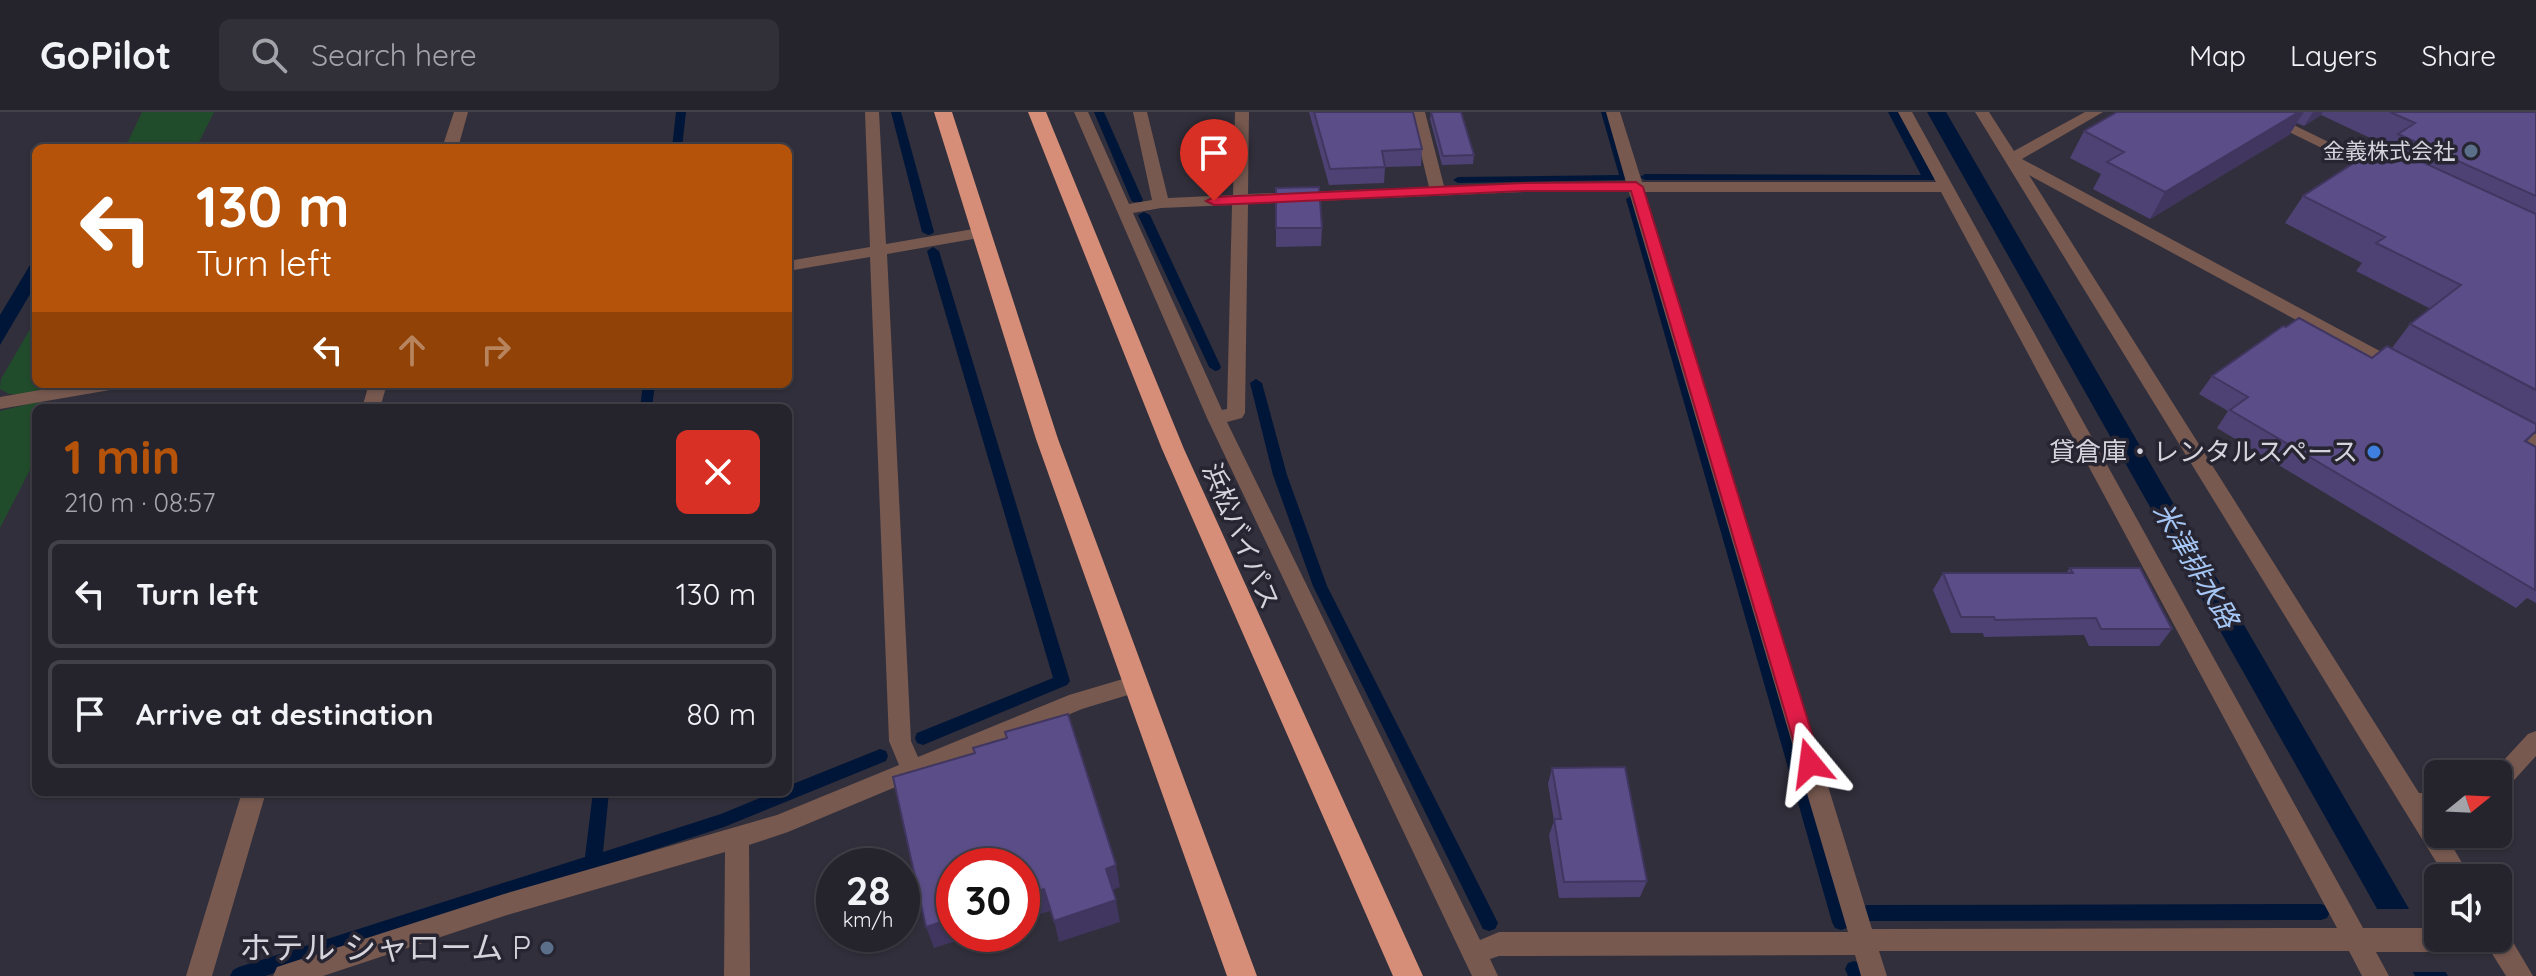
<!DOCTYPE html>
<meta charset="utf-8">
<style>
body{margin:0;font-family:Quicksand,"Noto Sans JP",sans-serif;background:#312f38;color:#f1f3f6;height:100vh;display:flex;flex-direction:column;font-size:30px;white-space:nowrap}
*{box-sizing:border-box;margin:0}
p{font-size:26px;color:#a3a4a9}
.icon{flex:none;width:44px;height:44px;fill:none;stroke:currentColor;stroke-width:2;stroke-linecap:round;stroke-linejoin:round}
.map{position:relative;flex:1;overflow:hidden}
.sheet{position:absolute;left:32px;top:292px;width:760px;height:392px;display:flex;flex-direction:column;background:#25232c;border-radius:12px;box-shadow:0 2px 6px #0004,0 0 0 2px #424048}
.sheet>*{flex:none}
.banner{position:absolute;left:32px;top:32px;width:760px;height:244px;border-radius:12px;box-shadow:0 2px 6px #0004,0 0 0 2px #424048;background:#b45309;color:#fff;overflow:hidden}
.needle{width:52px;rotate:72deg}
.buttons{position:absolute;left:2424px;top:648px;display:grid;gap:16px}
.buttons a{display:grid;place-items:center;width:88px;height:88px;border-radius:12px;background:#25232c;box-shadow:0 2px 6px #0004,0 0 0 2px #424048;font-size:40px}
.speed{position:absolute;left:816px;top:736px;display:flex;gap:16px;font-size:40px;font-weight:700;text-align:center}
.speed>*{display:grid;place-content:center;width:104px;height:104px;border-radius:50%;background:#25232c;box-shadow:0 2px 6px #0004,0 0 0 2px #424048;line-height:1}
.speed small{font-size:20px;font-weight:400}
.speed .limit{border:12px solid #d22;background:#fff;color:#111}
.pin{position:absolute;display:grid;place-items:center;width:68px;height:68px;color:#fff;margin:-82px -34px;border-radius:50% 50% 50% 0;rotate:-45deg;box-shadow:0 0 8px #0007}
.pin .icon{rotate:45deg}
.me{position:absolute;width:88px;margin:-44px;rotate:344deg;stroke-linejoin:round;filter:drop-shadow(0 0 6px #0008)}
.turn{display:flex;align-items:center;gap:28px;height:168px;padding:0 32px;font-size:36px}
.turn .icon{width:104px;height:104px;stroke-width:2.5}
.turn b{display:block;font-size:56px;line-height:68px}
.lanes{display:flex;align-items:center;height:76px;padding:0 32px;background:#0003;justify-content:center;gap:40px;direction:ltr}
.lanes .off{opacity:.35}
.round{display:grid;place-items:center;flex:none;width:84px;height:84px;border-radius:12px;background:#312f38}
.head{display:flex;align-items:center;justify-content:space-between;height:136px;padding:0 32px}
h1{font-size:48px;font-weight:700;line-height:60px;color:#b45309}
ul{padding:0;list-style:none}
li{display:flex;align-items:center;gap:24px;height:108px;margin:0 16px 12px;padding:0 16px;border:4px solid #424048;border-radius:12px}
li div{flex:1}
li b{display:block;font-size:30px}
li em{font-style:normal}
header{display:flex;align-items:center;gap:48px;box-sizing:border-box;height:112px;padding:0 40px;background:#25232c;border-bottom:2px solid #424048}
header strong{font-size:38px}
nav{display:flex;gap:44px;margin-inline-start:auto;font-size:28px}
.search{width:560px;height:72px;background:#312f38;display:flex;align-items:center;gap:20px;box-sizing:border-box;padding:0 28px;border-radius:12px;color:#a3a4a9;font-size:30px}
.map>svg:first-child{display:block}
.green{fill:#214c2b}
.water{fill:#001639}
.pier{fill:#312f3b}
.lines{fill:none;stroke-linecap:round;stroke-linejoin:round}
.stream{fill:#001639;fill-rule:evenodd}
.minor{fill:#775950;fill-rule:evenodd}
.highway{fill:#d68e78;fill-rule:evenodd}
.wall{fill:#4e4275}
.shaded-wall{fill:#40365f}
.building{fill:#5b4d88;stroke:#40365f;stroke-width:2}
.route{fill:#e11d48;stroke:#92132f;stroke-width:2}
.service-dot{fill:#5c6f8a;stroke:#272531;stroke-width:3}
.shop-dot{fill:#3f7fe0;stroke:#272531;stroke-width:3}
.labels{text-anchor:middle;stroke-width:7;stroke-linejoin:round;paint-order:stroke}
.far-poi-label{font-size:22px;fill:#d5d4dc;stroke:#272531;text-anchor:end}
.poi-label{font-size:26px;fill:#d5d4dc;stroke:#272531;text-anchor:end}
.street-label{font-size:26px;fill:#d5d4dc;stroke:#272531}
.water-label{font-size:28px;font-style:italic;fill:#a5c6f4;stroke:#272531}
.near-poi-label{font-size:32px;fill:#d5d4dc;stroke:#272531;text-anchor:end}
</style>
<header>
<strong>GoPilot</strong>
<div class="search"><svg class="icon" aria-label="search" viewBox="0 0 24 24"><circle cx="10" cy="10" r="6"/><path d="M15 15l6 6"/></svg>Search here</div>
<nav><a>Map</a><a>Layers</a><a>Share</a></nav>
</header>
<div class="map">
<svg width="2536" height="864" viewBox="0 0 2536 864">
<rect width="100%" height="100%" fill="#312f3b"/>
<path class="green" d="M 142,0 L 214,0 L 196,36 L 125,36 Z
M 36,207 L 36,272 L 63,272 L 22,282 L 9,282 L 0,277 L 1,267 Z
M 37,290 L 51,290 L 58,296 L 36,296 L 36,346 L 0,416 L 0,299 Z"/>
<path class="water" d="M 1927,0 L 1946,0 L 2448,864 L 2415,864 Z
M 36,143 L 36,172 L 0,233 L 0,203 Z"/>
<path class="pier" d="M 2372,797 L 2414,797 L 2451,860 L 2408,860 Z"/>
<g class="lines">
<path class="stream" d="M 676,0 L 686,0 L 682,36 L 672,36 Z
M 891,0 L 901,0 L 934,120 L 932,122 L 928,123 L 922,120 Z
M 1094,0 L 1104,0 L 1143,88 L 1141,90 L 1133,90 L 1131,88 Z
M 1601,0 L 1611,0 L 1629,63 L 1624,68 L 1458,71 L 1453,68 L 1458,65 L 1619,63 Z
M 1888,0 L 1898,0 L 1935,66 L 1934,68 L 1645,68 L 1640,65 L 1645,62 L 1921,63 Z
M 1631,84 L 1636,87 L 1850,810 L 1847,816 L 1841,818 L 1835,816 L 1832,810 L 1626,87 Z
M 1144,100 L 1150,103 L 1221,255 L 1219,258 L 1215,259 L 1209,255 L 1138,103 Z
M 933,135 L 939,139 L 1070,569 L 1067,573 L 923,633 L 917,631 L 915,626 L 917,621 L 1053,566 L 927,139 Z
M 1256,267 L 1262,271 L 1287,363 L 1327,474 L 1495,805 L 1498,811 L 1495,817 L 1489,819 L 1483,817 L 1313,474 L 1273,363 L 1250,271 Z
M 643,272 L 655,272 L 652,296 L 640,296 Z
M 880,637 L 886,639 L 888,644 L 886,649 L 724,715 L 265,864 L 230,864 L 233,858 L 239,855 L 585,745 L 593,680 L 609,680 L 603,740 L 721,702 L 774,680 L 788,680 L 788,674 Z
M 2321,792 L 2327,794 L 2330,800 L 2327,806 L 2321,808 L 1867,809 L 1861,807 L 1858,801 L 1861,795 L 1867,793 Z
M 1854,849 L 1860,851 L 1866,864 L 1848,864 L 1845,857 L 1848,851 Z"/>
<path class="minor" d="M 454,0 L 468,0 L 458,36 L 442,36 Z
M 865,0 L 879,0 L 886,132 L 979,116 L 987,121 L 979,126 L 887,142 L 911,629 L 918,645 L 1069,583 L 1133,564 L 1141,567 L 1144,573 L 1141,579 L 1082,597 L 788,720 L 749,733 L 750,864 L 724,864 L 725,740 L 504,804 L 323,864 L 273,864 L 277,855 L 286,852 L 504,782 L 777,703 L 899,653 L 889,629 L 870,145 L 788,159 L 788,149 L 870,135 Z
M 1074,0 L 1088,0 L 1129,92 L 1152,88 L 1133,0 L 1147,0 L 1168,86 L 1233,83 L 1235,0 L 1249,0 L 1248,82 L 1429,75 L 1411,0 L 1425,0 L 1444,74 L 1626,70 L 1606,0 L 1620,0 L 1642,70 L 1936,70 L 1898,0 L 1912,0 L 2363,816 L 2438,816 L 2438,826 L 2498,826 L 2498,815 L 2507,820 L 2533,864 L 2506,864 L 2491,840 L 2376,840 L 2389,864 L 2362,864 L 2349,839 L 1879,839 L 1887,864 L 1861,864 L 1855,843 L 1499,844 L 1490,847 L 1498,864 L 1472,864 L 1207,306 ZM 1524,80 L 1629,80 L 1848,820 L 1499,820 L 1480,828 L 1227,310 L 1242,306 L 1245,301 L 1248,92 ZM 1645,80 L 1941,80 L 2337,816 L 1872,817 ZM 1232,93 L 1227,297 L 1222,298 L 1133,101 L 1161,96 Z
M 1975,0 L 1989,0 L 2014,39 L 2085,0 L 2103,0 L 2022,47 L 2404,252 L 2407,256 L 2404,260 L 2392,260 L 2029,63 L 2419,681 L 2438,681 L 2438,701 L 2432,701 L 2438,711 L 2438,722 L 2445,722 L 2471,766 L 2446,766 Z
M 2248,0 L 2267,0 L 2388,59 L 2380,64 L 2375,62 Z
M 74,272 L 119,272 L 110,278 L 0,297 L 0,285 Z
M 369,272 L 387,272 L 380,296 L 362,296 Z
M 2507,309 L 2536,322 L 2536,337 L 2500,320 L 2498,315 Z
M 2536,619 L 2536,644 L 2506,677 L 2498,680 L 2498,662 L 2491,662 L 2528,622 Z
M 242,680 L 266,680 L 212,864 L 186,864 Z"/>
<path class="highway" d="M 934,0 L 952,0 L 1058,327 L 1257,864 L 1227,864 L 1036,327 Z
M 1028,0 L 1046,0 L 1184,337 L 1423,864 L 1393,864 L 1162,337 Z"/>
</g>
<path class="wall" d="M 1309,0 L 1413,0 L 1422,37 L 1421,54 L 1385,55 L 1384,71 L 1329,73 Z
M 1431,0 L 1461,0 L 1474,43 L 1473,52 L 1442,53 L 1430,7 Z
M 2117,0 L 2536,0 L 2536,320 L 2527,330 L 2536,335 L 2536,491 L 2527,486 L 2516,496 L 2217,316 L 2228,299 L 2199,282 L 2212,264 L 2372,246 L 2392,236 L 2410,212 L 2431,197 L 2356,159 L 2362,151 L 2285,111 L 2303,84 L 2383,32 L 2321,3 L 2304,14 L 2297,11 L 2289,23 L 2150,107 L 2093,77 L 2101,62 L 2070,46 L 2084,19 Z
M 1276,76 L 1322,116 L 1321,134 L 1276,135 Z
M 2070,456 L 2172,517 L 2159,534 L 2089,534 L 2084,523 L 1984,525 L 1983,521 L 1951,521 L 1933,478 L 1943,461 L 2066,461 Z
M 1552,656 L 1647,769 L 1640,785 L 1559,786 L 1549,723 L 1554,709 L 1548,672 Z"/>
<path class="shaded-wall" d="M 2299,0 L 2304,0 L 2289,23 L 2150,107 L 2165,80 Z
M 2313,0 L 2323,0 L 2321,3 L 2304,14 Z
M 1116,753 L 1120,775 L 1110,779 L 1106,757 Z
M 1044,777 L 1050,799 L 1022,808 L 1022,784 Z
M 1116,788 L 1120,810 L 1059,830 L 1054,809 Z
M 954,806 L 954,822 L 978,822 L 934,836 L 926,815 Z"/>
<path class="building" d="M 1314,0 L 1413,0 L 1422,37 L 1382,39 L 1385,55 L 1330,57 Z
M 1431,0 L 1461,0 L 1474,43 L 1443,44 Z
M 2117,0 L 2299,0 L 2165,80 L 2107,50 L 2124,40 L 2084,19 Z
M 2390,0 L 2536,0 L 2536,84 L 2398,22 L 2415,11 Z
M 2383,32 L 2536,102 L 2536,278 L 2410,212 L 2461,173 L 2376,131 L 2385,125 L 2303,84 Z
M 1319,75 L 1322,116 L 1276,116 L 1276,76 Z
M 2299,206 L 2372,246 L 2387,234 L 2536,312 L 2536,319 L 2525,329 L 2536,335 L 2535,478 L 2230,298 L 2248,285 L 2212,264 L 2283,214 L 2286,215 Z
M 2070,456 L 2140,456 L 2172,517 L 2101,517 L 2096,506 L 1995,508 L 1994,505 L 1961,505 L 1943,461 L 2073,461 Z
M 1068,602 L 1116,753 L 1106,757 L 1116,788 L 1054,809 L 1044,777 L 1022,784 L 1022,754 L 954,754 L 954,806 L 926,815 L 893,665 L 975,641 L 973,636 L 1007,626 L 1005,620 Z
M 1625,655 L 1647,769 L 1564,770 L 1554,707 L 1561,707 L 1552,656 Z"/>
<path class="route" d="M 1636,70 L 1643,75 L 1821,651 L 1818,657 L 1810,660 L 1803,657 L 1800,651 L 1631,79 L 1524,79 L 1214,93 L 1206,89 L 1214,85 L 1524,71 Z"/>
<g class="service-dot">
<circle cx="2471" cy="39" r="8"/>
<circle cx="547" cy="836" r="8"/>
</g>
<circle class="shop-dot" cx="2374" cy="340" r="8"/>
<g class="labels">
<g class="far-poi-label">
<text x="2455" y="47">金義株式会社</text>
</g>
<g class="poi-label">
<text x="2358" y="349">貸倉庫・レンタルスペース</text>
</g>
<g class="street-label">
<text transform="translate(1241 424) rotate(67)" y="9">浜松バイパス</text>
</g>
<g class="water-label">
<text transform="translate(2196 453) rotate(60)" y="10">米津排水路</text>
</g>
<g class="near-poi-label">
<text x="531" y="847">ホテル シャローム P</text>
</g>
</g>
</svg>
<div class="buttons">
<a><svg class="needle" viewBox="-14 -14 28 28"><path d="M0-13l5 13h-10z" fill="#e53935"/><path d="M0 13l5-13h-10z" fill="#a3a4a9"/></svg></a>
<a><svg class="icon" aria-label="sound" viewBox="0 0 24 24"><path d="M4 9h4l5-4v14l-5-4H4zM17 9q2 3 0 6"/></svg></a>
</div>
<div class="speed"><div>28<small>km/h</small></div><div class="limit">30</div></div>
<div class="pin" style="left:1214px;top:89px;background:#d93025"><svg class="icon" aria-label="arrive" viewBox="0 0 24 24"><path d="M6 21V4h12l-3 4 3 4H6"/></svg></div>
<svg class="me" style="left:1810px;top:651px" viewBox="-20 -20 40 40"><path d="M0-17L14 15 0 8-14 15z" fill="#e11d48" stroke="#fff" stroke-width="4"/></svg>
<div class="banner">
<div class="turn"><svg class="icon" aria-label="left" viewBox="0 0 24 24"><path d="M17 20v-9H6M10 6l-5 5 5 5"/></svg><div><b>130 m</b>Turn left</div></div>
<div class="lanes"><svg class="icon" aria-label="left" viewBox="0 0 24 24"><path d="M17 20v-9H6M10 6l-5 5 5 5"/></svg><svg class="icon off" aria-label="ahead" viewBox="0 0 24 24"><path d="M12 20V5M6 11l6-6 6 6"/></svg><svg class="icon off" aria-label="right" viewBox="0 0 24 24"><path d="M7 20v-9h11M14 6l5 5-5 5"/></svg></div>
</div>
<section class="sheet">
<div class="head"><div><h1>1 min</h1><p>210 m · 08:57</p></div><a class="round" style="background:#d93025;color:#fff"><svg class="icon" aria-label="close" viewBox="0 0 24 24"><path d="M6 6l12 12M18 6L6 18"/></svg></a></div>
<ul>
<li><svg class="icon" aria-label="left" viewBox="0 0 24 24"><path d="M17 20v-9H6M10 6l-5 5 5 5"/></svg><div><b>Turn left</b></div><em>130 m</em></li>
<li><svg class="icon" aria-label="arrive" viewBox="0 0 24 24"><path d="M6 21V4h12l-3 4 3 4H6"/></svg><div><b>Arrive at destination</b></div><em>80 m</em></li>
</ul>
</section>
</div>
